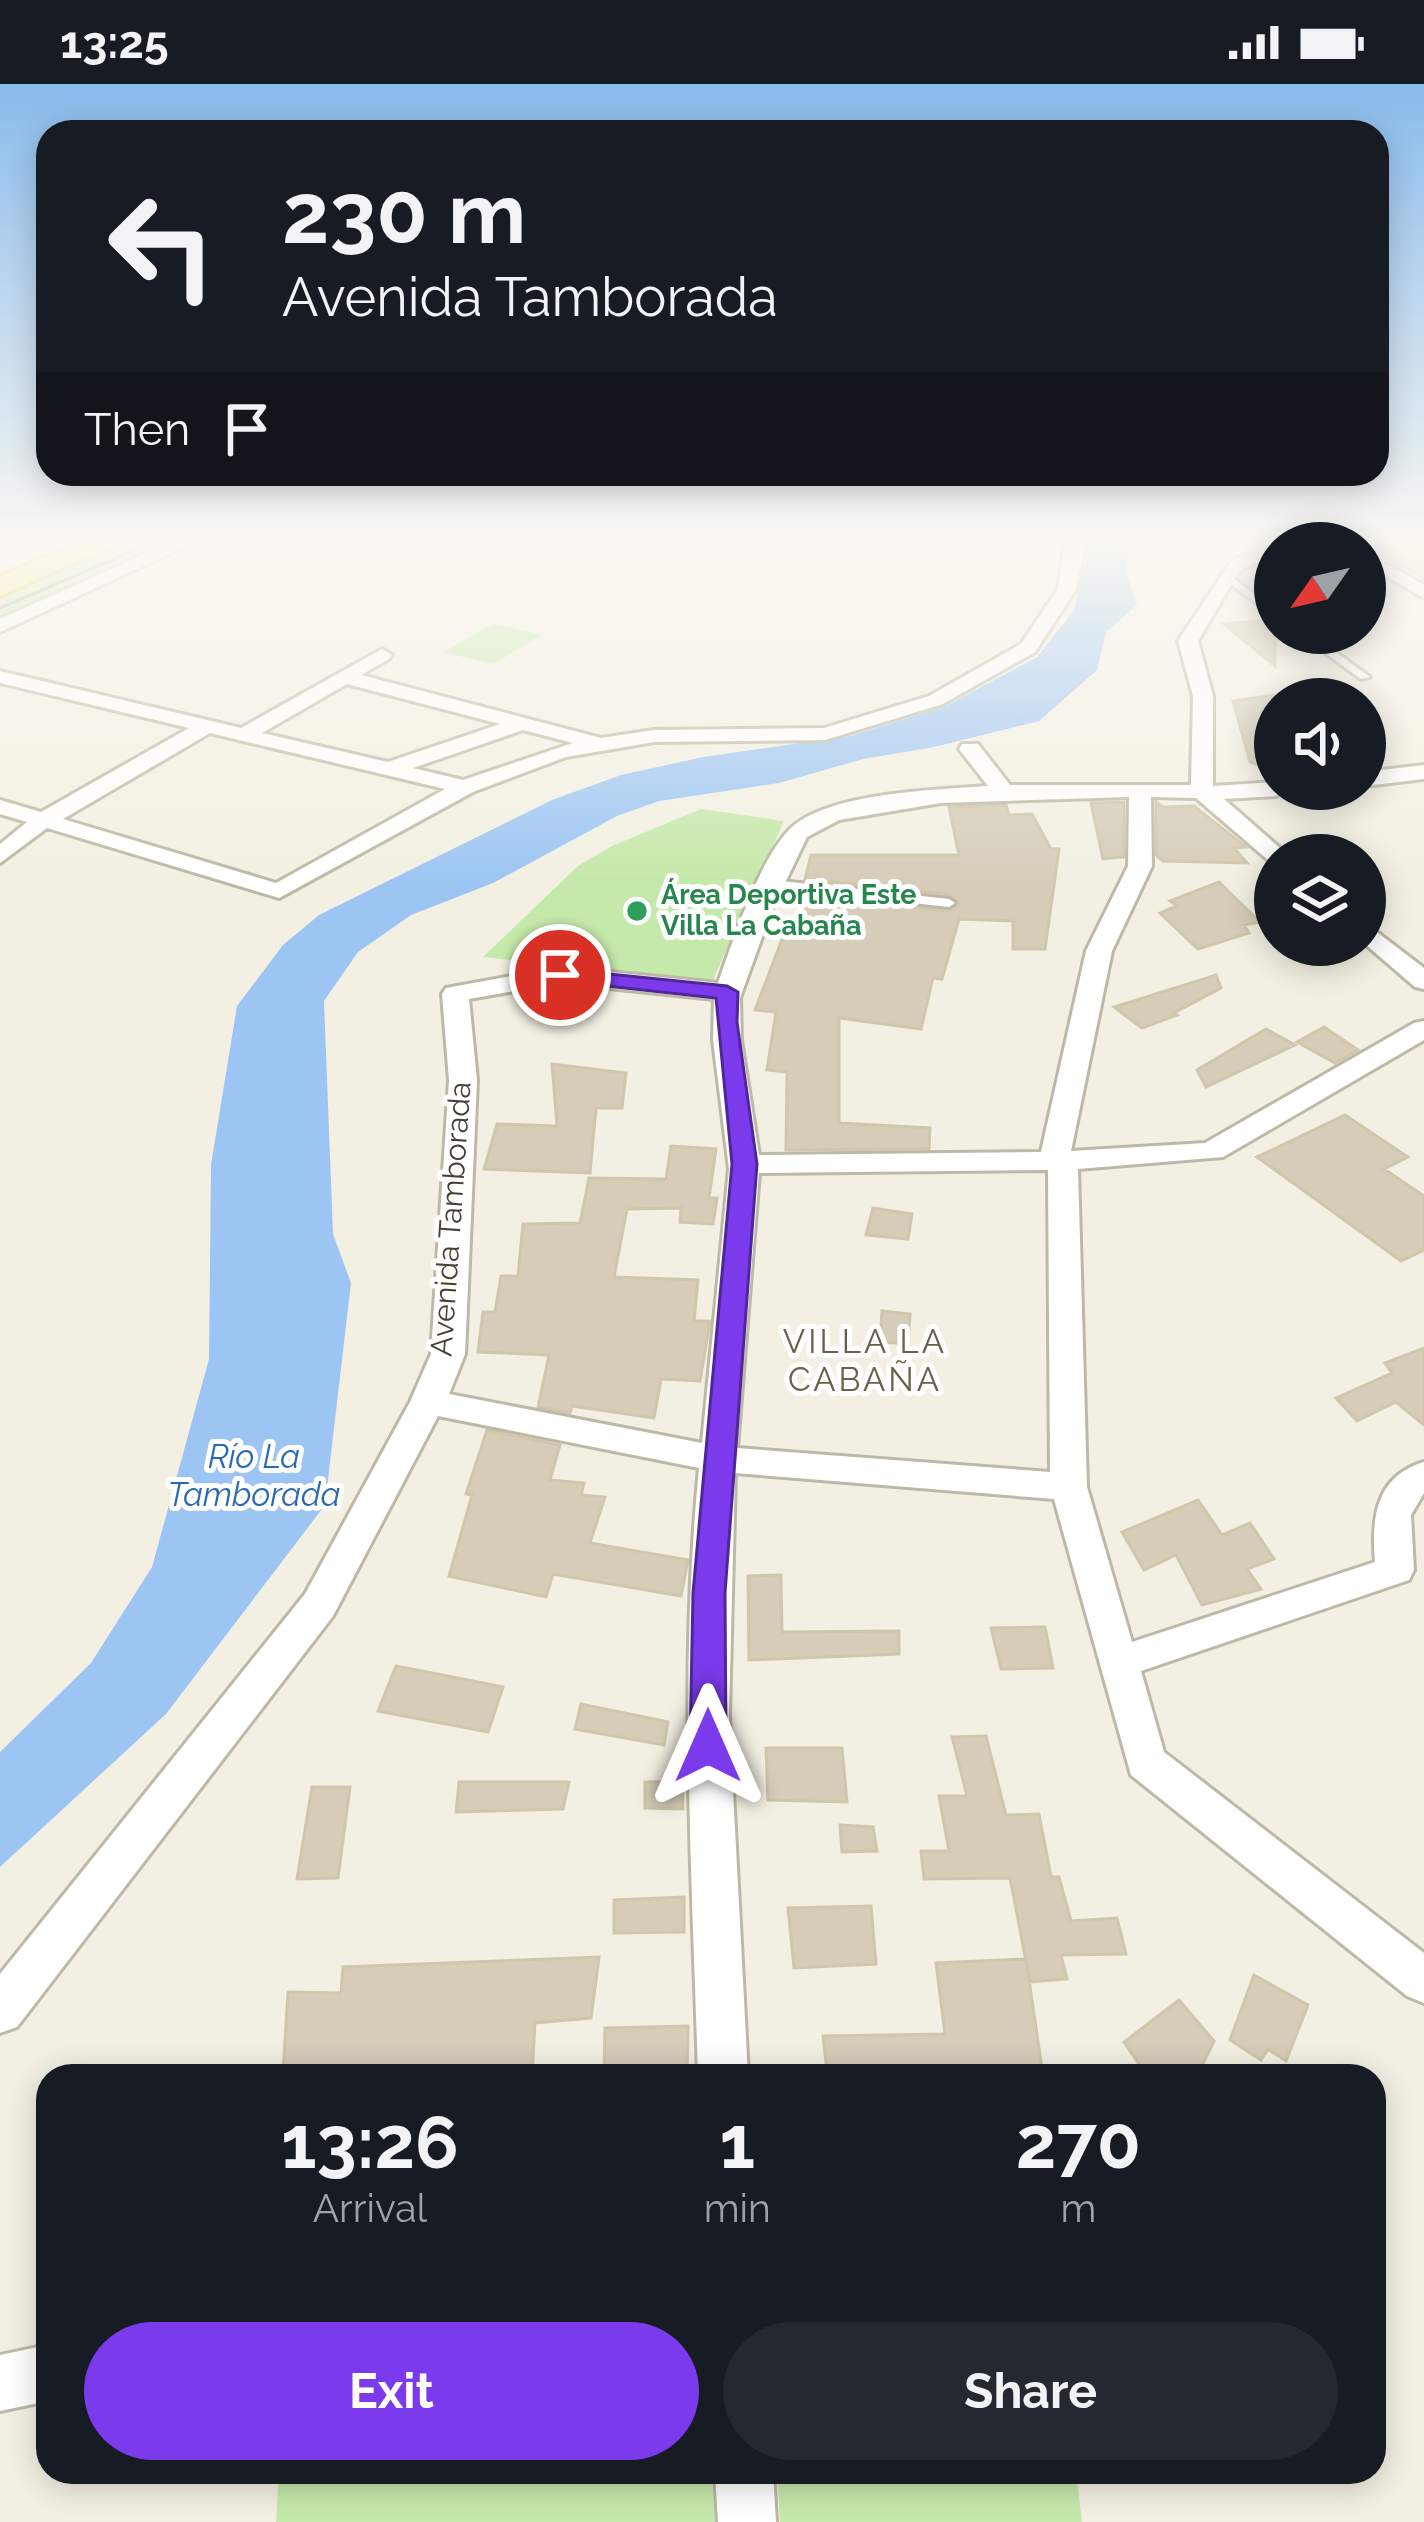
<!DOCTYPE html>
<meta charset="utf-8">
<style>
body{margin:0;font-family:Raleway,sans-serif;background:#242831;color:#f1f3f6;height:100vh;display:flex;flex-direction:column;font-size:45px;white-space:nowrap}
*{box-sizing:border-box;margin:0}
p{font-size:39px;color:#9ea1a6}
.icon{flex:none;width:66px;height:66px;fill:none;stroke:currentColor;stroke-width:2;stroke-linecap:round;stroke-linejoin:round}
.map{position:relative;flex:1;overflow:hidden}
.drawer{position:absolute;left:36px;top:1980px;width:1350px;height:420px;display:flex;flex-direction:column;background:#171b24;border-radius:36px;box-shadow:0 6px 30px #0003}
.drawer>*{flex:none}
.guide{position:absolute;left:36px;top:36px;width:1353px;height:366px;border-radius:36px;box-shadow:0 6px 30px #0003;background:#171b24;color:#f1f3f6;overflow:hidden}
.needle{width:78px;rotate:236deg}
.fabs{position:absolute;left:1254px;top:438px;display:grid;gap:24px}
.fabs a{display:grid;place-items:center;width:132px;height:132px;border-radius:50%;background:#171b24;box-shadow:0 6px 30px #0003;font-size:60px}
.pin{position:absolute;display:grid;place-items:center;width:102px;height:102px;color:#fff;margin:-51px;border:6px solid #fff;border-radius:50%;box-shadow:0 3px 12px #0007}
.me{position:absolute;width:132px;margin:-66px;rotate:0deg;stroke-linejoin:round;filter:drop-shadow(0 0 9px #0008)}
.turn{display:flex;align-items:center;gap:42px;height:252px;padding:0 48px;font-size:54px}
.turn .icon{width:156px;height:156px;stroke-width:2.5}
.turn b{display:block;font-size:84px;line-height:102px}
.then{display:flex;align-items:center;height:114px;padding:0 48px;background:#0003;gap:24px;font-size:45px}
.eta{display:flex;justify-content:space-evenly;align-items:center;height:204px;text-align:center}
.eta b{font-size:72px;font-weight:700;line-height:84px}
.button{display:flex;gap:24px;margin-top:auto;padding:24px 48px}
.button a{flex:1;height:138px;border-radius:72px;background:#7c3aed;color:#fff;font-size:48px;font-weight:700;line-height:138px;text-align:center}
.button a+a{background:#242831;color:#f1f3f6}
.status{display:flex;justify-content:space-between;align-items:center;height:84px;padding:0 60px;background:#171b24;direction:ltr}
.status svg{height:33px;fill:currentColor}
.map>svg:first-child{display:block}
.green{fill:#c5e9aa}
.water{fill:#9cc5f3}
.building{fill:#d5cdb8;stroke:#d0c6ab;stroke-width:3}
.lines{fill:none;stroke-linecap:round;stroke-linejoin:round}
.service-casing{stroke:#beb9a6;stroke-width:6}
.minor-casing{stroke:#beb9a6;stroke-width:6}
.trunk-casing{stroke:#e4b72c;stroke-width:6}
.service{fill:#fff;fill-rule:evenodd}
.minor{fill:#fff;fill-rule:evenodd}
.trunk{fill:#ffe679;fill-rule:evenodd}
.tram{stroke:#949494;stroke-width:3}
.route{fill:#7c3aed;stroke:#51269a;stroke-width:3}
.leisure-dot{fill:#2e9e5b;stroke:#fff;stroke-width:4.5}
.labels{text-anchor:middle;stroke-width:10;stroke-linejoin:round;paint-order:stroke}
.far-leisure-label{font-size:27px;font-weight:bold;fill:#27864d;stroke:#fff;text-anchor:start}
.street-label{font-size:30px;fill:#454033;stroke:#fff}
.neighbourhood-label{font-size:33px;letter-spacing:3px;fill:#68604a;stroke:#fff}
.water-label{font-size:33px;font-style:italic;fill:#2868b5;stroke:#fff}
</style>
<div class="status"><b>13:25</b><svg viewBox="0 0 49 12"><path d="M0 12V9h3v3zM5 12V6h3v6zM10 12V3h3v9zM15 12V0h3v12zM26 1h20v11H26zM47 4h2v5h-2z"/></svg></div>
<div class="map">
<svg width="1424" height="2438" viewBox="0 0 1424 2438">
<rect width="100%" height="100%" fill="#f3f0e3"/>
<path class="green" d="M 127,458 L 178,458 L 0,535 L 0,510 Z
M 493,540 L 542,551 L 493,580 L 443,568 Z
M 701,725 L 784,737 L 712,898 L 483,873 L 578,782 L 612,762 Z
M 279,2388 L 715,2388 L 717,2438 L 276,2438 Z
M 777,2388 L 1076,2388 L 1082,2438 L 780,2438 Z"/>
<path class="water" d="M 1091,458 L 1128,458 L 1127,490 L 1137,521 L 1106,548 L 1097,586 L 1039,637 L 934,663 L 863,675 L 779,699 L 659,717 L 617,732 L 493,799 L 411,831 L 358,868 L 324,917 L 333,1150 L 351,1199 L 325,1421 L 166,1630 L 0,1783 L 0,1668 L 91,1579 L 152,1483 L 209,1275 L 211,1081 L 237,922 L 283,861 L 319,831 L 552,716 L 621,691 L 703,673 L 850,652 L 946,622 L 1037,573 L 1074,526 Z"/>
<path class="building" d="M 1412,458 L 1424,458 L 1424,494 L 1371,466 Z
M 1275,536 L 1275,582 L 1224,540 L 1273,536 Z
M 1275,611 L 1275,688 L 1250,678 L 1233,617 Z
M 1124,718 L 1124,773 L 1103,775 L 1091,719 Z
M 1156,718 L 1163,723 L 1194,722 L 1246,763 L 1234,764 L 1247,779 L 1163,777 L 1156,771 Z
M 1006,721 L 1009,731 L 1032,730 L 1051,765 L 1059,765 L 1045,865 L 1013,865 L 1013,837 L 959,835 L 942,895 L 933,894 L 921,945 L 839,934 L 839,1039 L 930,1044 L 929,1065 L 786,1066 L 787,988 L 767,986 L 776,928 L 755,926 L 786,845 L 792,846 L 801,811 L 949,827 L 959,820 L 949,811 L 805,795 L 811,771 L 959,771 L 949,723 Z
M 1219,798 L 1260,838 L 1244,841 L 1249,849 L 1198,865 L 1160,829 L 1177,822 L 1170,817 Z
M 1216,891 L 1221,904 L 1174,929 L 1177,931 L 1142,944 L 1114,923 Z
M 1324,943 L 1358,966 L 1335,979 L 1297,958 Z
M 1266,945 L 1295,961 L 1206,1003 L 1197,986 Z
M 552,980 L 626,989 L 622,1024 L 596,1024 L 590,1089 L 484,1085 L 497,1040 L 557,1042 Z
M 1345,1031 L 1408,1073 L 1384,1085 L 1424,1112 L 1424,1166 L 1401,1177 L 1257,1073 Z
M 671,1062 L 716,1065 L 709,1114 L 717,1114 L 713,1140 L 680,1138 L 681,1124 L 627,1125 L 614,1193 L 698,1196 L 694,1237 L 710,1237 L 700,1297 L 661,1295 L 654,1334 L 572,1322 L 570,1329 L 538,1323 L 549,1271 L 478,1268 L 483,1228 L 495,1228 L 501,1192 L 518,1192 L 523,1140 L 580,1139 L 589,1094 L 666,1095 Z
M 873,1124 L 912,1130 L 908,1155 L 866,1151 Z
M 882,1227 L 910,1230 L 908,1260 L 880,1258 Z
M 1424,1264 L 1424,1341 L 1396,1318 L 1357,1337 L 1336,1314 L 1392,1289 L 1385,1279 Z
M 487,1346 L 560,1361 L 550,1396 L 584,1399 L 581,1411 L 605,1413 L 590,1459 L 688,1476 L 681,1512 L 553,1490 L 546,1513 L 449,1492 L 472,1411 L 466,1410 Z
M 1198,1416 L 1222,1451 L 1250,1439 L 1274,1475 L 1247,1485 L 1261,1505 L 1202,1521 L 1176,1471 L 1144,1486 L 1122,1448 Z
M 781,1491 L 782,1548 L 899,1547 L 899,1570 L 749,1576 L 748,1492 Z
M 1045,1543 L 1053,1584 L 1001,1585 L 991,1544 Z
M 396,1582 L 503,1603 L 488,1648 L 378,1627 Z
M 581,1620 L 668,1638 L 664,1661 L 575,1645 Z
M 986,1652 L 1006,1731 L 1039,1730 L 1051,1793 L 1059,1793 L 1071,1837 L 1117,1834 L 1126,1870 L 1061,1871 L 1067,1895 L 1030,1898 L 1010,1794 L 924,1795 L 921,1767 L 949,1767 L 939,1712 L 967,1712 L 952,1653 Z
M 766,1664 L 842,1664 L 847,1718 L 768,1716 Z
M 682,1697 L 683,1725 L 645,1724 L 645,1698 Z
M 459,1698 L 569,1698 L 563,1725 L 456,1728 Z
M 312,1703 L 350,1703 L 338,1794 L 297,1795 Z
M 840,1741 L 873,1743 L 877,1767 L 842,1768 Z
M 684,1813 L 684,1848 L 614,1849 L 614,1816 Z
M 871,1822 L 876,1880 L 794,1884 L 788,1824 Z
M 599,1873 L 591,1934 L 535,1939 L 532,1990 L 283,1988 L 288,1908 L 341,1909 L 343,1883 Z
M 1026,1875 L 1043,1992 L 1012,1992 L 1011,1983 L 827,1988 L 823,1952 L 945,1950 L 936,1879 Z
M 1254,1891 L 1308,1921 L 1286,1977 L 1268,1965 L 1261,1976 L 1230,1956 Z
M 1179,1916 L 1214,1957 L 1197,1992 L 1147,1992 L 1124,1958 Z
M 688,1942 L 687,1992 L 604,1992 L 605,1944 Z"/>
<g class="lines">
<g class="service-casing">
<path id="service" d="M 1223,491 L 1229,491 L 1275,525 L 1275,532 L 1223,495 Z
M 1298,549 L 1309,549 L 1370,593 L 1361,595 Z
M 772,796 L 949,815 L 955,819 L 949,823 L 768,803 L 766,800 Z"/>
</g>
<g class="minor-casing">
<path id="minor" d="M 172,458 L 195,458 L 0,548 L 0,535 Z
M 1065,458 L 1082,458 L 1085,463 L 1076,505 L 1035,568 L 943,620 L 825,656 L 654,658 L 566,673 L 473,708 L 279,814 L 47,744 L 0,779 L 0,760 L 27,738 L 0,730 L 0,716 L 41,728 L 189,644 L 0,599 L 0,587 L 241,644 L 382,565 L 392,571 L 389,575 L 361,591 L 601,654 L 654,646 L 824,644 L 929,612 L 1021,560 L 1058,505 ZM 347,600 L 500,640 L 388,678 L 262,649 ZM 523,646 L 573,659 L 463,696 L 413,684 ZM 210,649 L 243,657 L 445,705 L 276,799 L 63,735 Z
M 1297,458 L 1315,458 L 1297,459 Z
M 1332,458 L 1349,458 L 1349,459 L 1332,459 Z
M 1275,462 L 1275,473 L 1244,484 L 1236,492 L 1198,557 L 1213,612 L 1213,702 L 1275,698 L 1275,705 L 1287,705 L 1276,712 L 1224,715 L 1288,771 L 1268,776 L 1196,714 L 1151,713 L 1152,782 L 1112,867 L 1071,1067 L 1205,1059 L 1414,939 L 1424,937 L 1424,956 L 1223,1073 L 1078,1085 L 1087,1403 L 1132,1558 L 1375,1478 C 1371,1434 1376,1392 1424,1378 L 1424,1409 L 1411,1431 L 1414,1486 L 1409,1496 L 1141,1587 L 1164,1668 L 1424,1869 L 1424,1919 L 1407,1912 L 1131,1691 L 1054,1415 L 735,1389 L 729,1631 L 748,1992 L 698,1992 C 692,1789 679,1586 699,1384 L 438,1332 L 333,1532 L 17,1943 L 0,1949 L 0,1890 L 305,1510 L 410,1318 L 431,1270 L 449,996 L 442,910 L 446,904 L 561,883 L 718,899 C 733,857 758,778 789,746 C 826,708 937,706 988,702 L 959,665 L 962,660 L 978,660 L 1010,701 L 1191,701 L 1193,612 L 1178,557 L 1232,476 ZM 1129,713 L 1128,782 L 1086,867 L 1041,1068 L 759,1071 L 741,956 L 740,914 L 771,828 L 807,753 L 839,736 L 941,719 ZM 561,899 L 714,915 L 713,956 L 729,1085 L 702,1359 L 449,1310 L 465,1270 L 477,996 L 469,915 ZM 1048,1086 L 1050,1388 L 737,1364 L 759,1089 Z
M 1365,468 L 1424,501 L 1424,514 L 1365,480 Z
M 1424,681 L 1424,695 L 1365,702 L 1365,688 Z
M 1365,839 L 1424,884 L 1424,905 L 1415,903 L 1365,860 Z
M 48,2261 L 48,2317 L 0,2327 L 0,2271 Z
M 715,2388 L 773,2388 L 776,2438 L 718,2438 Z"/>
</g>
<g class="trunk-casing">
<path id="trunk" d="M 81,458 L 120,458 L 0,512 L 0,492 Z"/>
</g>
<use href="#service" class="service"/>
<use href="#minor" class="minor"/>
<use href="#trunk" class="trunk"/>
<path class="tram" d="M 0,524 L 154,458"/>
</g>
<linearGradient id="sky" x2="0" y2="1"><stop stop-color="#89bbec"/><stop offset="0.57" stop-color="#faf8f2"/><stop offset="1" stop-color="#faf8f2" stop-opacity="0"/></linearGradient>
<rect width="1424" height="800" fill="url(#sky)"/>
<path class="route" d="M 560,885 L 727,902 L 738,908 L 737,938 L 757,1080 L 725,1509 L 726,1662 L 720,1673 L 708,1677 L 696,1673 L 690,1662 L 693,1509 L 732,1080 L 716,914 L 553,896 L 550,891 Z"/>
<circle class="leisure-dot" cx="637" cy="827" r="12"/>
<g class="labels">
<g class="far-leisure-label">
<text x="661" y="820">Área Deportiva Este<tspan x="661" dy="31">Villa La Cabaña</tspan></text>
</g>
<g class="street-label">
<text transform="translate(451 1135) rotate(-86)" y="10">Avenida Tamborada</text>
</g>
<g class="neighbourhood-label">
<text x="865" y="1269">VILLA LA<tspan x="865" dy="38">CABAÑA</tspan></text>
</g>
<g class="water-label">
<text x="254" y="1384">Río La<tspan x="254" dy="38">Tamborada</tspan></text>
</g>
</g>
</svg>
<div class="fabs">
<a><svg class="needle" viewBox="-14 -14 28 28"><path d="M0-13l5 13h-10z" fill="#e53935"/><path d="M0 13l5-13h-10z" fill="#9ea1a6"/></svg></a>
<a><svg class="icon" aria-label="sound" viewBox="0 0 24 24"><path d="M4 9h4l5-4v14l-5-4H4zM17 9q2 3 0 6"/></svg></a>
<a><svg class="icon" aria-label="layers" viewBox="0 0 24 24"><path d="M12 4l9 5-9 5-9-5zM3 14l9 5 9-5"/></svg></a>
</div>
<div class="pin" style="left:560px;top:891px;background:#d93025"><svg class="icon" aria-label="arrive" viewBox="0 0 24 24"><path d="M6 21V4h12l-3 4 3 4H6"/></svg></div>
<svg class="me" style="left:708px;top:1662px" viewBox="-20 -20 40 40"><path d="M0-17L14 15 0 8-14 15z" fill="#7c3aed" stroke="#fff" stroke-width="4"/></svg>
<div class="guide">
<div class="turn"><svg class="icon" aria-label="left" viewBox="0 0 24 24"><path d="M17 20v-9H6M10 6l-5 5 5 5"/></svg><div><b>230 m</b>Avenida Tamborada</div></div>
<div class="then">Then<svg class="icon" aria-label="arrive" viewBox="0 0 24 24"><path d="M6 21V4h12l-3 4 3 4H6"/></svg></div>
</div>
<section class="drawer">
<div class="eta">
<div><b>13:26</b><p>Arrival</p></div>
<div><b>1</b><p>min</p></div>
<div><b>270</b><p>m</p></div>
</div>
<div class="button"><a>Exit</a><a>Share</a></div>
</section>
</div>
